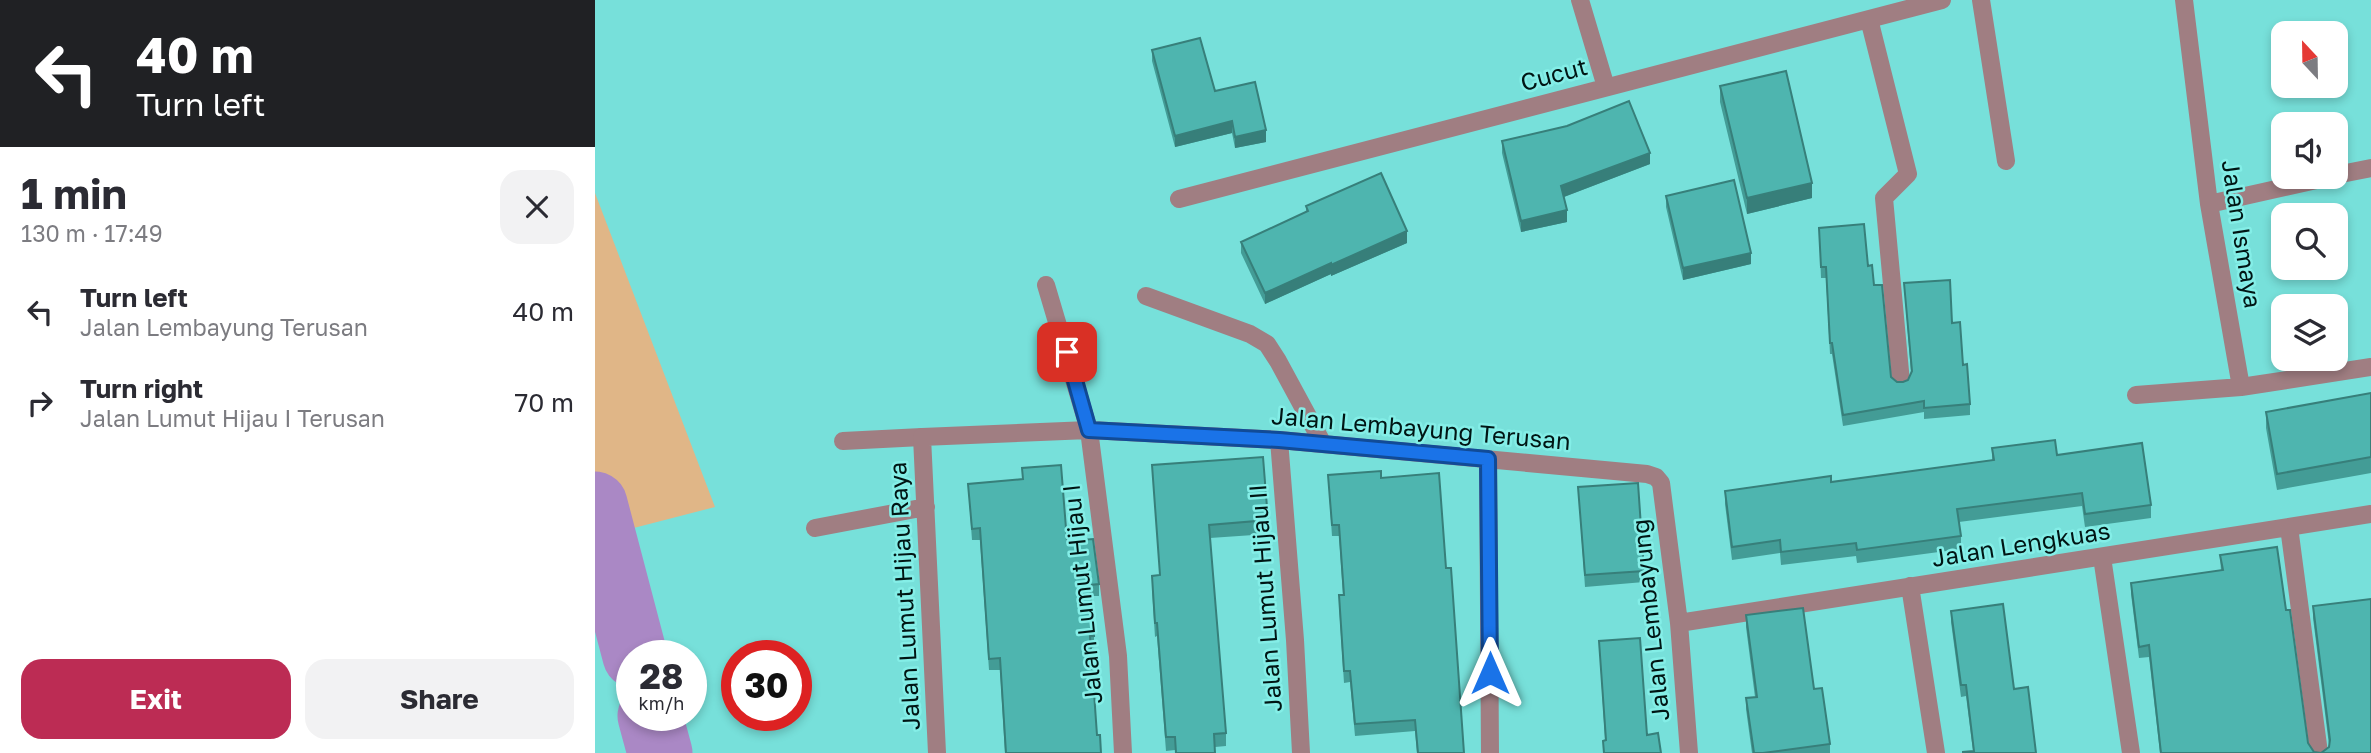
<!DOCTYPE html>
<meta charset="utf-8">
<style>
body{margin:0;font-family:"Golos Text",sans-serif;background:#f2f2f3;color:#2b2b33;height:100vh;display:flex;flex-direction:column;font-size:26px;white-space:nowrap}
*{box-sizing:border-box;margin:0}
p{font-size:23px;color:#7c7c81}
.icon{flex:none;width:38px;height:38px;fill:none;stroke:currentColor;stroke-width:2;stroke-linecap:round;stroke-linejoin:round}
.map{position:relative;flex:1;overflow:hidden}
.side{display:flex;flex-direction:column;background:#fff;width:595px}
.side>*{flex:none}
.banner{background:#202124;color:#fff;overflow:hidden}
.needle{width:46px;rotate:338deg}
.buttons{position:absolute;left:1676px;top:21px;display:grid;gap:14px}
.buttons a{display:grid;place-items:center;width:77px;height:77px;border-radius:14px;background:#fff;box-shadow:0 4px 10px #0003;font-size:35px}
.speed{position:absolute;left:21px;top:640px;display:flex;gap:14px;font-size:35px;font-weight:700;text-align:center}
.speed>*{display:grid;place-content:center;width:91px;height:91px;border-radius:50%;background:#fff;box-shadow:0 4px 10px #0003;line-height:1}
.speed small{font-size:18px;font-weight:400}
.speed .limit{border:10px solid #d22;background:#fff;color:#111}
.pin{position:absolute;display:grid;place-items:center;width:60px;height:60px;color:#fff;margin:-30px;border-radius:14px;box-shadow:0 4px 10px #0006}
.me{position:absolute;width:77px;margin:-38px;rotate:0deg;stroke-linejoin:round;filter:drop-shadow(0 0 5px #0008)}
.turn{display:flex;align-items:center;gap:24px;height:147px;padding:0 21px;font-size:32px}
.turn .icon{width:91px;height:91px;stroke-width:2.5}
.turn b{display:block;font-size:49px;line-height:60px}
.round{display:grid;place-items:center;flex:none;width:74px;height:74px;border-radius:21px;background:#f2f2f3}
.headline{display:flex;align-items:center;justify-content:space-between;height:119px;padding:0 21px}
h1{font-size:42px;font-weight:700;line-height:52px}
.cta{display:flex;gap:14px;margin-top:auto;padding:14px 21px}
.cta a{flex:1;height:80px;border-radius:21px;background:#bc2c54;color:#fff;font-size:28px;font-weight:700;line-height:80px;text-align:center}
.cta a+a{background:#f2f2f3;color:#2b2b33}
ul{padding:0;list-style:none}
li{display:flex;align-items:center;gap:21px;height:91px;padding:0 21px}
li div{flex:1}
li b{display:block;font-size:26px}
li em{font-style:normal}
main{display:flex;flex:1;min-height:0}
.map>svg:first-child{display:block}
.green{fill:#e0b687}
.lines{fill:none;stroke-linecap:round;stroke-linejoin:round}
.river{stroke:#aa88c5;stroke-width:65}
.lane{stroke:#a07e82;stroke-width:18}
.street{stroke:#a07e82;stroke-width:18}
.wall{fill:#439c96}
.shaded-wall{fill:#377f7a}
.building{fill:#4eb5af;stroke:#377f7a;stroke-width:2}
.route-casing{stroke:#114b97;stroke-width:18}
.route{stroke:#1a73e8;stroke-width:12}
.labels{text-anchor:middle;stroke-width:5;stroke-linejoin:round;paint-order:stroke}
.street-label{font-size:24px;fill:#001514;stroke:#84eee7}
</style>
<main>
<section class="side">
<div class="banner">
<div class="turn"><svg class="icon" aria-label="left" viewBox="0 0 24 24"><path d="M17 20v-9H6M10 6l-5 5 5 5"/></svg><div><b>40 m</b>Turn left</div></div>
</div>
<div class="headline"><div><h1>1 min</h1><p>130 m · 17:49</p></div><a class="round"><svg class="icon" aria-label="close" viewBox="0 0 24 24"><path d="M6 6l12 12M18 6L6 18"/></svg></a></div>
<ul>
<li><svg class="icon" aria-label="left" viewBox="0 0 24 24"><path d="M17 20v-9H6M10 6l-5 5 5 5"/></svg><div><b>Turn left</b><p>Jalan Lembayung Terusan</p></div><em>40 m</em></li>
<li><svg class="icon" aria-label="right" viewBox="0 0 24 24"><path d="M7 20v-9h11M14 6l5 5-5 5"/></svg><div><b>Turn right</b><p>Jalan Lumut Hijau I Terusan</p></div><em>70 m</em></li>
</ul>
<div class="cta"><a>Exit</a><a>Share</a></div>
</section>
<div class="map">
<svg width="1776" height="753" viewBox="0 0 1776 753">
<rect width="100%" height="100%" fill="#77e0da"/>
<path class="green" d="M 0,193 L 120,507 L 0,538 Z"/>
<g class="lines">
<path class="river" d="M 0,504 L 40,656
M 55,716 L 65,753"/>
<path class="lane" d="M 248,441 L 327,437"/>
<path class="street" d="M 985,0 L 1011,87
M 1386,0 L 1411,161
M 1589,0 L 1614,204 L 1646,387
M 1274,19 L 1313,174 L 1289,198 L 1306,382
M 1741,175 L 1776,168
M 584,199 L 1347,0
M 1614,204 L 1735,177
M 451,285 L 494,430 L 523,656 L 528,753
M 551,296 L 655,334 L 672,344 L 683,361 L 728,444
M 1541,395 L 1646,387 L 1776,367
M 684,440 L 700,640 L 706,753
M 893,459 L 895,753
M 1694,527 L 1724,753
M 220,528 L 331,507
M 1507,557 L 1536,753
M 1315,586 L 1341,753
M 1084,623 L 1776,514
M 342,753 L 327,437 L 494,430 L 684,440 L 1052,474 L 1061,477 L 1066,483 L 1084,623 L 1094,753"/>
</g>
<path class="wall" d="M 557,50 L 620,91 L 671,142 L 640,148 L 637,133 L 580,147 L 557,61 Z
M 1125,86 L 1217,198 L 1152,214 L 1125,102 Z
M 907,141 L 1055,164 L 969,197 L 972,222 L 926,232 L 907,153 Z
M 1071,196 L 1156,264 L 1088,280 L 1071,207 Z
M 711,206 L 812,243 L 736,276 L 736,274 L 670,304 L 646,253 L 646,242 L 711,212 Z
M 1224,228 L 1273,266 L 1279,285 L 1296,377 L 1302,382 L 1308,382 L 1313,380 L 1316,373 L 1309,283 L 1357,323 L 1368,365 L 1375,404 L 1375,415 L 1329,419 L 1329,412 L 1248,426 L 1237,354 L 1235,354 L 1231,278 L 1226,278 Z
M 1776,393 L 1776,473 L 1682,490 L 1671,428 L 1671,412 Z
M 1397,448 L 1462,455 L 1556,505 L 1556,518 L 1490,527 L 1487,506 L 1364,522 L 1366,536 L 1366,549 L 1262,563 L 1261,556 L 1186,565 L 1185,553 L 1137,560 L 1130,504 L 1130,491 L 1236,482 L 1397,460 Z
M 557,465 L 673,520 L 673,534 L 615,538 L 631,733 L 631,746 L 620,747 L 620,753 L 580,753 L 580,750 L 571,751 L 562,636 L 560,637 L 557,589 L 557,576 L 565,576 Z
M 427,468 L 472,541 L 504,584 L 504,596 L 496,596 L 499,636 L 499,647 L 496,648 L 502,735 L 506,753 L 410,753 L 405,670 L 394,670 L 385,540 L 377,540 L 373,484 L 427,479 Z
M 733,475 L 786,478 L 851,568 L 869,753 L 822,753 L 820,731 L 760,736 L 755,682 L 749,683 L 744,606 L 744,595 L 748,595 L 744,536 L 737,536 Z
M 983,487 L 1049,571 L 1049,582 L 990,587 Z
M 1625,555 L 1691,610 L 1713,743 L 1719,752 L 1726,753 L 1734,747 L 1734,745 L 1718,618 L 1718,606 L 1776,753 L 1565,753 L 1554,657 L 1544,658 L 1536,594 L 1536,583 L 1626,571 Z
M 1356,611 L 1419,689 L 1441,753 L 1378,751 L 1371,696 L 1366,697 L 1356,622 Z
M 1151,615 L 1219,689 L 1235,744 L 1235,753 L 1157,753 L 1151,709 L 1151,698 L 1160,697 L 1151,627 Z
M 1004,641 L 1052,735 L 1066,753 L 1008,753 L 1008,741 L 1010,740 Z"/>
<path class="shaded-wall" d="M 637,121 L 637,133 L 580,147 L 580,136 Z
M 671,130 L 671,142 L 640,148 L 640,137 Z
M 1055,153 L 1055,164 L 966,198 L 966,186 Z
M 1217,183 L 1217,198 L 1152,214 L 1152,198 Z
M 972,210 L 972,222 L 926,232 L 926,221 Z
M 812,231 L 812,243 L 736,276 L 736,265 Z
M 1156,253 L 1156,264 L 1088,280 L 1088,268 Z
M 736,263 L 736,274 L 670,304 L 670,293 Z"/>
<path class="building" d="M 605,38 L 620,91 L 660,82 L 671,130 L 640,137 L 637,121 L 580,136 L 557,50 Z
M 1191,71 L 1217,183 L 1152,198 L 1125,86 Z
M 1034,101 L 1055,153 L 966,186 L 972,210 L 926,221 L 907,141 L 972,126 Z
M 786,173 L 812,231 L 736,265 L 736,263 L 670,293 L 646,242 L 713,211 L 711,206 Z
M 1139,180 L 1156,253 L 1088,268 L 1071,196 Z
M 1269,224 L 1273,266 L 1277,265 L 1279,285 L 1287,285 L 1296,377 L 1302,382 L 1308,382 L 1313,380 L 1317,371 L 1309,283 L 1355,280 L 1357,323 L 1365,322 L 1368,365 L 1372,364 L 1375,404 L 1329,408 L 1329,401 L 1248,415 L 1237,343 L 1235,343 L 1231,267 L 1226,267 L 1224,228 Z
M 1776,393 L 1776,457 L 1682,474 L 1671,412 Z
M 1460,440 L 1462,455 L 1547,443 L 1556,505 L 1490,514 L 1487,493 L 1362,509 L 1366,536 L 1262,550 L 1261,543 L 1186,552 L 1185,540 L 1137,547 L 1130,491 L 1236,476 L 1236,482 L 1399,460 L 1397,448 Z
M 668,457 L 673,520 L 614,525 L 631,733 L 619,734 L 620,753 L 581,753 L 580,737 L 571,737 L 562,623 L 560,623 L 557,576 L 565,575 L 557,465 Z
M 466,465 L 472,541 L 498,539 L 504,584 L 495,585 L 499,636 L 495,636 L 502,735 L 505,735 L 506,753 L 411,753 L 405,658 L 394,659 L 385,528 L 377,529 L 373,484 L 428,479 L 427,468 Z
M 786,471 L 786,478 L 844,473 L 851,568 L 856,568 L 869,753 L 823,753 L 820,720 L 760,724 L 755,671 L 749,671 L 744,595 L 749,595 L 744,525 L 737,525 L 733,475 Z
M 1043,483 L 1049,571 L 990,575 L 983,487 Z
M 1682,547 L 1691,610 L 1695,610 L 1713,743 L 1719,752 L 1726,753 L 1734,747 L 1735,740 L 1718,606 L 1776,599 L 1776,753 L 1566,753 L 1554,645 L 1544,647 L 1536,583 L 1628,570 L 1625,555 Z
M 1408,604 L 1419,689 L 1433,687 L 1441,753 L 1368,753 L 1368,752 L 1379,751 L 1371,685 L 1366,685 L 1356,611 Z
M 1208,608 L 1219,689 L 1227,688 L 1235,744 L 1168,753 L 1159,753 L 1151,698 L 1162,697 L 1151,615 Z
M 1045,638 L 1052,735 L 1063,733 L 1066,753 L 1009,753 L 1008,741 L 1011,740 L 1004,641 Z"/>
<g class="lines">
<g class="route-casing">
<path id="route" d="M 472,352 L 494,430 L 684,440 L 893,459 L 895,673"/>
</g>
<use href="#route" class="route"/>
</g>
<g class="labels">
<g class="street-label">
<text transform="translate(959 75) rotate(-15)" y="8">Cucut</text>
<text transform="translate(1646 234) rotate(81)" y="8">Jalan Ismaya</text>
<text transform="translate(826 429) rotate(5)" y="8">Jalan Lembayung Terusan</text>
<text transform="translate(1426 545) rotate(-9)" y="8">Jalan Lengkuas</text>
<text transform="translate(488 594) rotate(-96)" y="8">Jalan Lumut Hijau I</text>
<text transform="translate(310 596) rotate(-93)" y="8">Jalan Lumut Hijau Raya</text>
<text transform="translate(671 598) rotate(-94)" y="8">Jalan Lumut Hijau II</text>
<text transform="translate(1056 620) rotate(-96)" y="8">Jalan Lembayung</text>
</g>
</g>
</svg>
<div class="buttons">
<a><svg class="needle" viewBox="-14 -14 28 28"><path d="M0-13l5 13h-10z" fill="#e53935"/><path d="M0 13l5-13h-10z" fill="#7c7c81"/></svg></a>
<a><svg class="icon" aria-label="sound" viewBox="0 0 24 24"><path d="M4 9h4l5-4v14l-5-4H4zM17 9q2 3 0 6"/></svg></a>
<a><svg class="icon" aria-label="search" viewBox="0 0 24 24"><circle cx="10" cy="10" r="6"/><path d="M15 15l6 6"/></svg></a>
<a><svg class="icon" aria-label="layers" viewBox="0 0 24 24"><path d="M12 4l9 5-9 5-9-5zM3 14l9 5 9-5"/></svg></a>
</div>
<div class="speed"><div>28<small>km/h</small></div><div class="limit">30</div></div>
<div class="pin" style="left:472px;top:352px;background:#d93025"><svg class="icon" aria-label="arrive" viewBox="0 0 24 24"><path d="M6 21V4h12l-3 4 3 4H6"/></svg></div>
<svg class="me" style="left:895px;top:673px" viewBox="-20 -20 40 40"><path d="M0-17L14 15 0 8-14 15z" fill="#1a73e8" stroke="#fff" stroke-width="4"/></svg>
</div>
</main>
